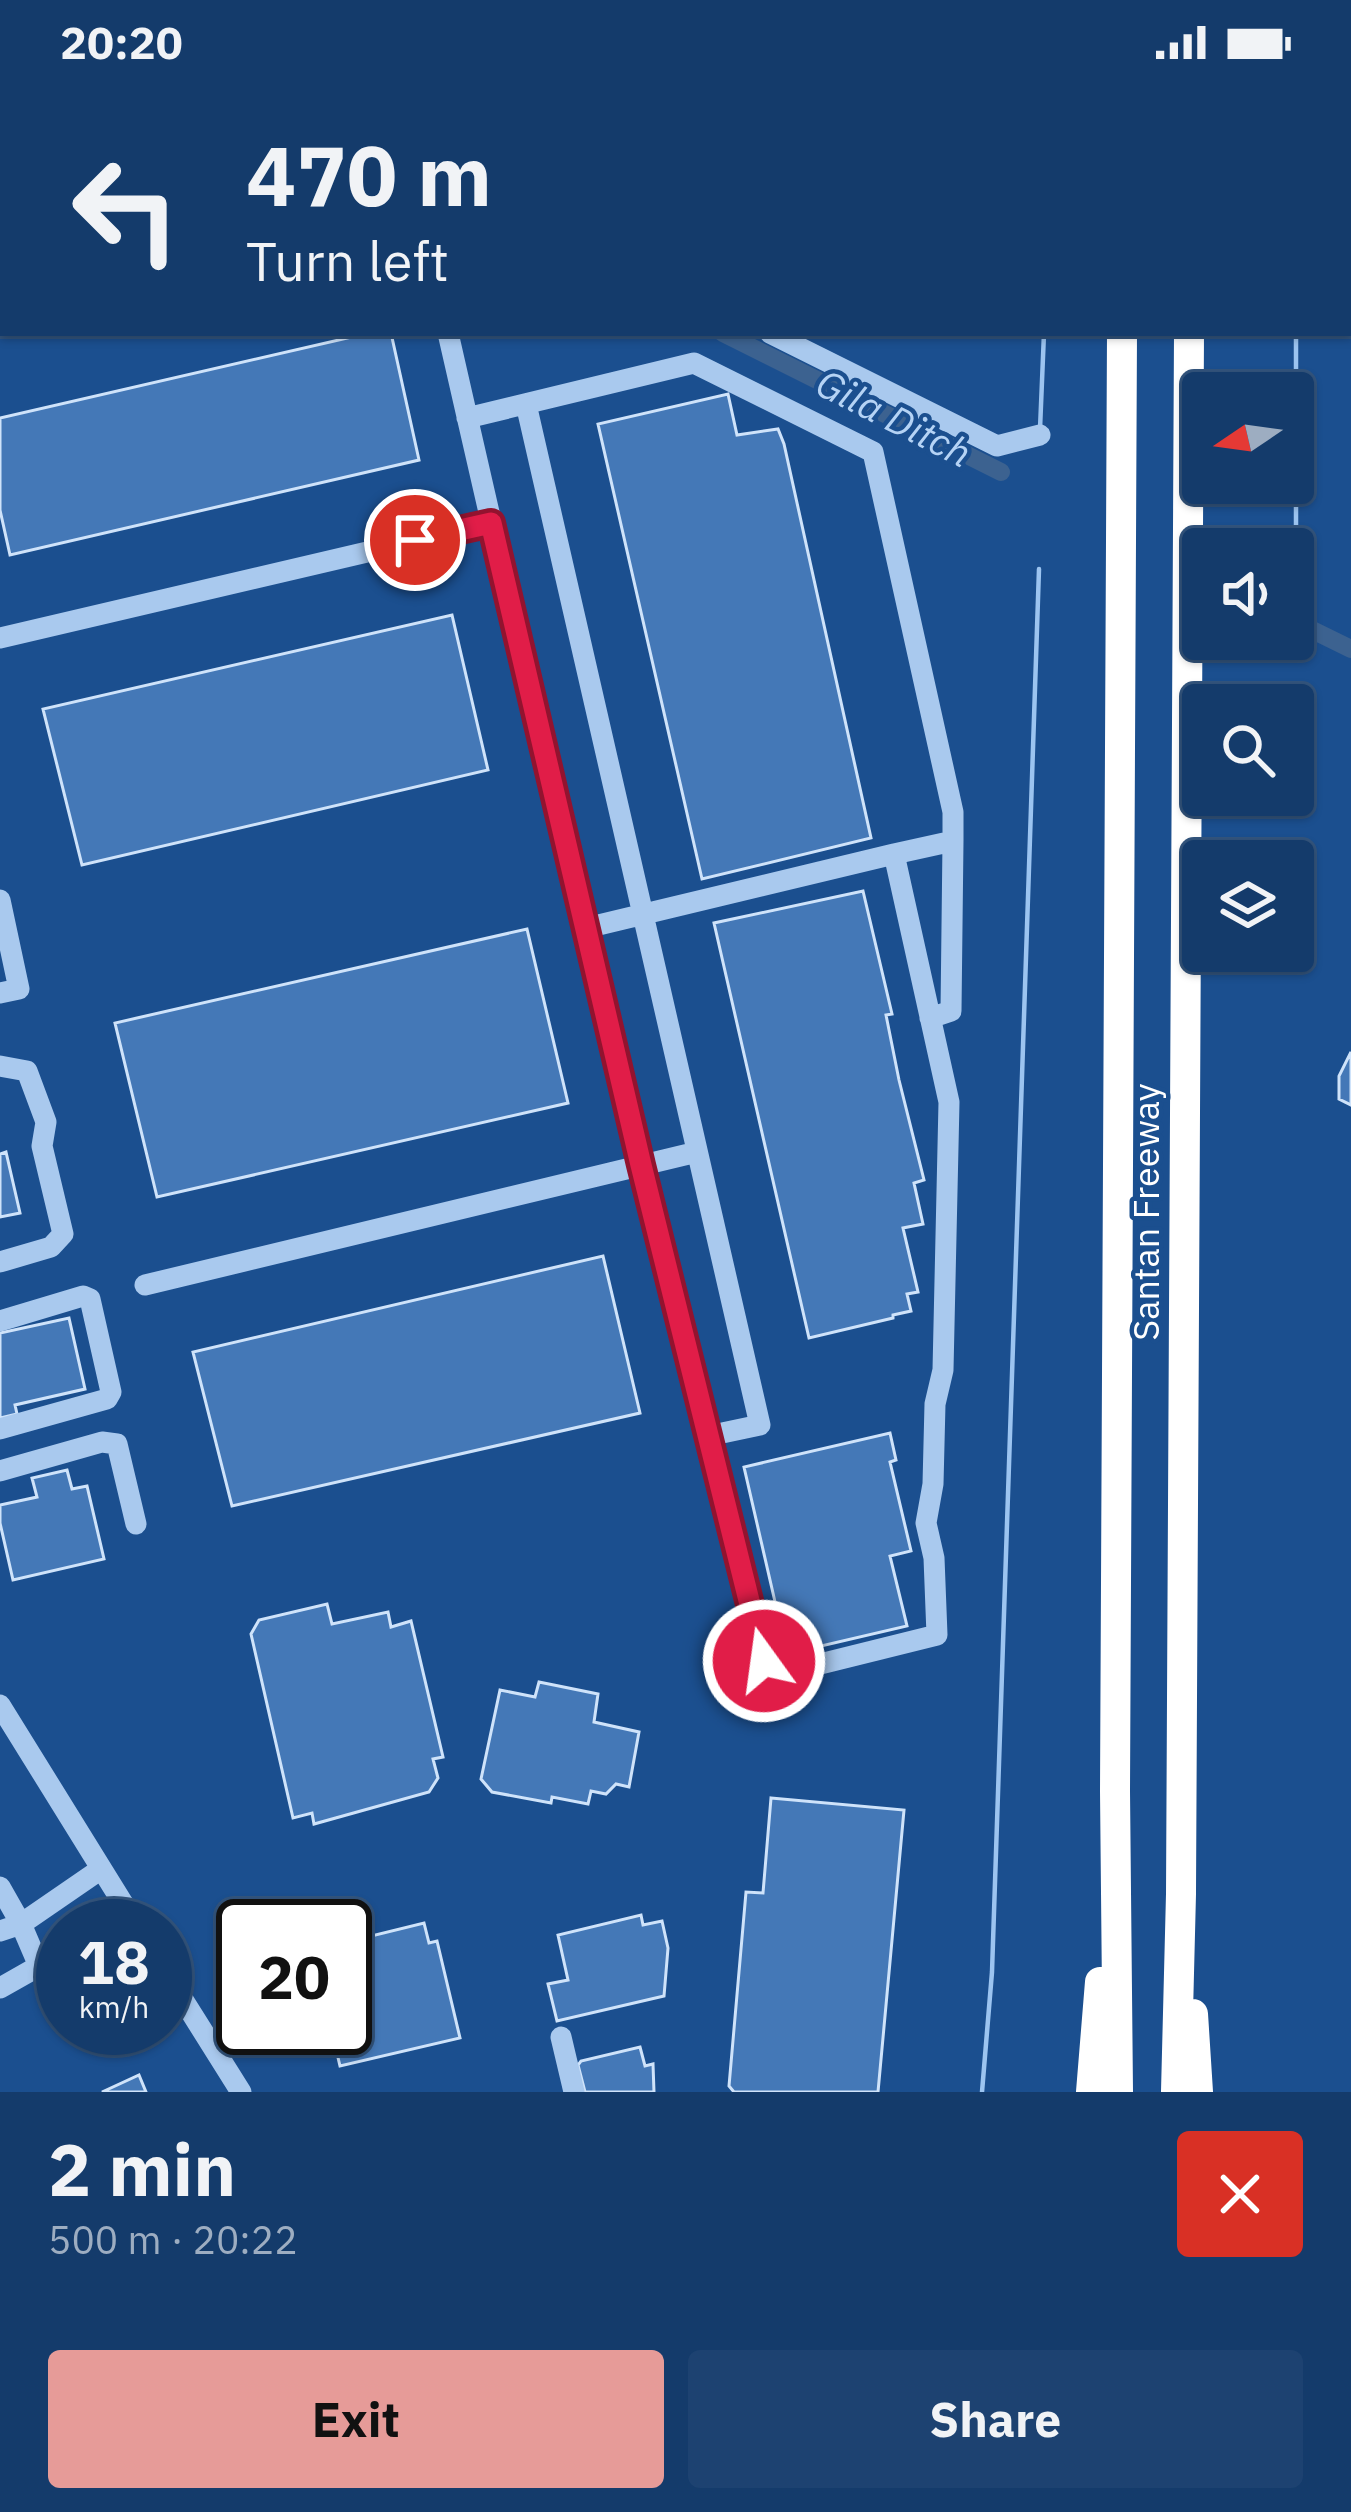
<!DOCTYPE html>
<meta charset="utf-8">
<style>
body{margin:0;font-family:"IBM Plex Sans",sans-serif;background:#1d4271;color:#f1f3f6;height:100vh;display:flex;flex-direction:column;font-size:45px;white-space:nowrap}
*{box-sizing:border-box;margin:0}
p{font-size:39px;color:#9dadc1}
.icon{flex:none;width:66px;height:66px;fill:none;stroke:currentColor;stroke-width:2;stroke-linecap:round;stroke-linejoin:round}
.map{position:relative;height:2008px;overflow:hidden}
.panel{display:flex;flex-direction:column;background:#143b6b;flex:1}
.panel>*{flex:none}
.top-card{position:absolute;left:0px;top:0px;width:1353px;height:252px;box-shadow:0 3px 9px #0004,0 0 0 3px #33557e;background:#143b6b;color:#f1f3f6;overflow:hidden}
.needle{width:78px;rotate:257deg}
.tools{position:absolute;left:1182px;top:288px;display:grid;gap:24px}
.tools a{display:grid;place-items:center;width:132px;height:132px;border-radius:12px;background:#143b6b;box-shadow:0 3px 9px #0004,0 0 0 3px #33557e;font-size:60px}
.speed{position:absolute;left:36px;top:1815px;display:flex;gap:24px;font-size:60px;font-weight:700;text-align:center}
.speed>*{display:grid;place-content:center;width:156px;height:156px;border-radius:50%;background:#143b6b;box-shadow:0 3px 9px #0004,0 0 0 3px #33557e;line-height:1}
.speed small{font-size:30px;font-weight:400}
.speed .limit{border:6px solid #111;border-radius:18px;background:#fff;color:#111}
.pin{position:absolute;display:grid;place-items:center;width:102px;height:102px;color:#fff;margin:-51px;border:6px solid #fff;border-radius:50%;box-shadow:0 3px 12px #0007}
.me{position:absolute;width:132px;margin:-66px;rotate:346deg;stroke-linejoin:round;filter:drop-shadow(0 0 9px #0008)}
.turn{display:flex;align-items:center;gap:42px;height:252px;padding:0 48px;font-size:54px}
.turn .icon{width:156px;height:156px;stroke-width:2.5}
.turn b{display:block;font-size:84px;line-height:102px}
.round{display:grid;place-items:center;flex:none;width:126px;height:126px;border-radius:12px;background:#1d4271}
.headline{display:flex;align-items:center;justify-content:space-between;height:204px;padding:0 48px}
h1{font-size:72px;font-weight:800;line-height:90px}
.primary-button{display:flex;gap:24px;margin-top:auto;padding:24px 48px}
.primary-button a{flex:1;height:138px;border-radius:12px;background:#e69b98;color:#111;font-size:48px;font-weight:800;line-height:138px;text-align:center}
.primary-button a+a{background:#1d4271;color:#f1f3f6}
.status{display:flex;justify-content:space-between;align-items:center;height:84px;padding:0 60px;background:#143b6b;direction:ltr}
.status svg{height:33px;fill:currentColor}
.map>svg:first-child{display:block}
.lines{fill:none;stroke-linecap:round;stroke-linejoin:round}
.stream{stroke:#9cc4f0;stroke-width:4.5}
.canal{stroke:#3c6290;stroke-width:18}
.building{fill:#4478b7;stroke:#cfe3fa;stroke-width:3}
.minor{stroke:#a9c9ee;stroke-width:21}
.highway{stroke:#fff;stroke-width:30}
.route-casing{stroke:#92132f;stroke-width:30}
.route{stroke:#e11d48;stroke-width:21}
.labels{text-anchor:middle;stroke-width:9;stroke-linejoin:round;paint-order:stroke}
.street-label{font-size:36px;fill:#fff;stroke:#1b4f8f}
.water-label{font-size:39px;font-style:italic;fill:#b5d3f5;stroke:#1b4f8f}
</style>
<div class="status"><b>20:20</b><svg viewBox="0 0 49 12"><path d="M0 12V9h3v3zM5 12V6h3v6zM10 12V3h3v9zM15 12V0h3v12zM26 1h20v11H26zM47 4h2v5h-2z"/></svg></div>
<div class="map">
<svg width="1351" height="2008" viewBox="0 0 1351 2008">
<rect width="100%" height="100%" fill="#1b4f8f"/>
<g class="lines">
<path class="stream" d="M 1054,3 L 1054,0
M 1297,3 L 1297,0
M 1040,345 L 1044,249
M 1296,483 L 1296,249
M 982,2008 L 992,1888 L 1039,485"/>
<path class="canal" d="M 231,0 L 237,3
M 723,249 L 1001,388
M 1296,538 L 1351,565"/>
</g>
<path class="building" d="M 369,249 L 391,249 L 419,376 L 10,471 L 0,426 L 0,334 Z
M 728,310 L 737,351 L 778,345 L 784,360 L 871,754 L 702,795 L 598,340 Z
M 452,531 L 488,686 L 82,781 L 43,625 Z
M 863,807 L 892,930 L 886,931 L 899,996 L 924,1096 L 914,1099 L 923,1140 L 903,1144 L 918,1208 L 907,1210 L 911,1227 L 893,1231 L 893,1234 L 809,1254 L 714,839 Z
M 527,845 L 568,1019 L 157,1113 L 115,939 Z
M 1351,968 L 1351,1021 L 1339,1015 L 1339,992 Z
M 6,1068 L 20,1129 L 0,1133 L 0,1070 Z
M 603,1172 L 640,1329 L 232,1422 L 193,1268 Z
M 69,1234 L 85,1305 L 15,1321 L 17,1330 L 0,1334 L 0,1249 Z
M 890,1349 L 896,1376 L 890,1378 L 911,1467 L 890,1472 L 907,1542 L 787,1570 L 744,1383 Z
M 67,1386 L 72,1405 L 87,1402 L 104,1475 L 13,1496 L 0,1439 L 0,1421 L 37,1413 L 32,1394 Z
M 327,1520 L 332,1540 L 388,1528 L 391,1543 L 411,1537 L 443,1673 L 433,1675 L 438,1694 L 429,1708 L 314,1740 L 312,1729 L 293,1734 L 251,1550 L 259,1536 Z
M 539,1598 L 598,1610 L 594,1638 L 639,1648 L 629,1703 L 616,1700 L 606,1710 L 591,1707 L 588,1720 L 552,1713 L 551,1719 L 492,1708 L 481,1695 L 500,1606 L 535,1613 Z
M 771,1714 L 904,1726 L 878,2008 L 734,2008 L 729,2002 L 746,1808 L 763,1809 Z
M 641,1831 L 643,1841 L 662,1837 L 668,1864 L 664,1912 L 557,1937 L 548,1900 L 568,1896 L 558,1851 Z
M 424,1839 L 429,1859 L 437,1857 L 460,1954 L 340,1982 L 331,1944 L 345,1944 L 345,1864 L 369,1859 L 367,1853 Z
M 640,1963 L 645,1982 L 653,1980 L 654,2008 L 585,2008 L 578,1981 L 581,1977 Z
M 139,1991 L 146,2008 L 102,2008 Z"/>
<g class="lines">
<path class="minor" d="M 265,0 L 272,3
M 0,160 L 3,161
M 448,249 C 549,693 653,1135 764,1577 L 792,1587 L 937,1551 L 934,1474 L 926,1439 L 933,1400 L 935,1320 L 943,1286 L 949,1018 L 894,770 L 586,844
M 770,249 L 997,362 L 1040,351
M 526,320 L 760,1341 L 708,1352
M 467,334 L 694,279 L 873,368 L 953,728 L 953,757
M 0,554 L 491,439
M 894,770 L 953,757 L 951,927 L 930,934
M 0,816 L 19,905 L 0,909
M 0,982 L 27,987 L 46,1038 L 42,1062 L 63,1150 L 51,1163 L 0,1178
M 145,1201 L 697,1068
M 0,1237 L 83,1212 L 90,1215 L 111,1308 L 107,1315 L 0,1345
M 0,1387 L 102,1358 L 117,1360 L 136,1440
M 0,1621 L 137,1842
M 0,1803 L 21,1840 L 101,1785
M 0,1847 L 21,1840 L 39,1882 L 0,1904
M 165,1887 L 241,2008
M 561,1953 L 574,2008"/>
<path class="highway" d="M 1123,3 L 1123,0
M 1190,3 L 1191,0
M 1193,1930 L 1198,2008
M 1091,2008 L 1100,1898
M 1118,2008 L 1115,1707 L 1122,249
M 1176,2008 L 1181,1810 L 1189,249"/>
</g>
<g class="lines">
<g class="route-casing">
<path id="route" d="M 415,456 L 491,439 L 641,1081 L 764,1577"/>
</g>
<use href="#route" class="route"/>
</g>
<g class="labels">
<g class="street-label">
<text transform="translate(1146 1128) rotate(-90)" y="13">Santan Freeway</text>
</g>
<g class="water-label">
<text transform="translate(894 334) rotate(27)" y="14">Gila Ditch</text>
</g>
</g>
</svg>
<div class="tools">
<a><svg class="needle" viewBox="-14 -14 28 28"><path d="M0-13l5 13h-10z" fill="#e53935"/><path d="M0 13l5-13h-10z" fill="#9dadc1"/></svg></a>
<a><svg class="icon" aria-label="sound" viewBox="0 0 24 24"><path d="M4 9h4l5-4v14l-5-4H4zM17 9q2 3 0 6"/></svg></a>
<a><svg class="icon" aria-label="search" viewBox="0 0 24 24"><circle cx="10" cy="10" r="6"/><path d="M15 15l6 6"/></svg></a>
<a><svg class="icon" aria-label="layers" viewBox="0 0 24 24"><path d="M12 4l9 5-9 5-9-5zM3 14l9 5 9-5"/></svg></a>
</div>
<div class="speed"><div>18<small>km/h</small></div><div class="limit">20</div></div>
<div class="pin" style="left:415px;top:456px;background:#d93025"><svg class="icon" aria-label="arrive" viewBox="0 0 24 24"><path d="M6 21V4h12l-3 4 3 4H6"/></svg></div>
<svg class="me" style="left:764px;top:1577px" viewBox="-20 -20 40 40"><circle r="17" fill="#e11d48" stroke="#fff" stroke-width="3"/><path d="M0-11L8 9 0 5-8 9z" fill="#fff"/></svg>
<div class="top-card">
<div class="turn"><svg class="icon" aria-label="left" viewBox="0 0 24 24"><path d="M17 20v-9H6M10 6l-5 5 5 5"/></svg><div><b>470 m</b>Turn left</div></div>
</div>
</div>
<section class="panel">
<div class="headline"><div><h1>2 min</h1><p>500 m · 20:22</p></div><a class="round" style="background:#d93025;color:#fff"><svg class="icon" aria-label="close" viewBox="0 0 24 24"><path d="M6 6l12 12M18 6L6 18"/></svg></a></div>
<div class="primary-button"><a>Exit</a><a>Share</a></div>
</section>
